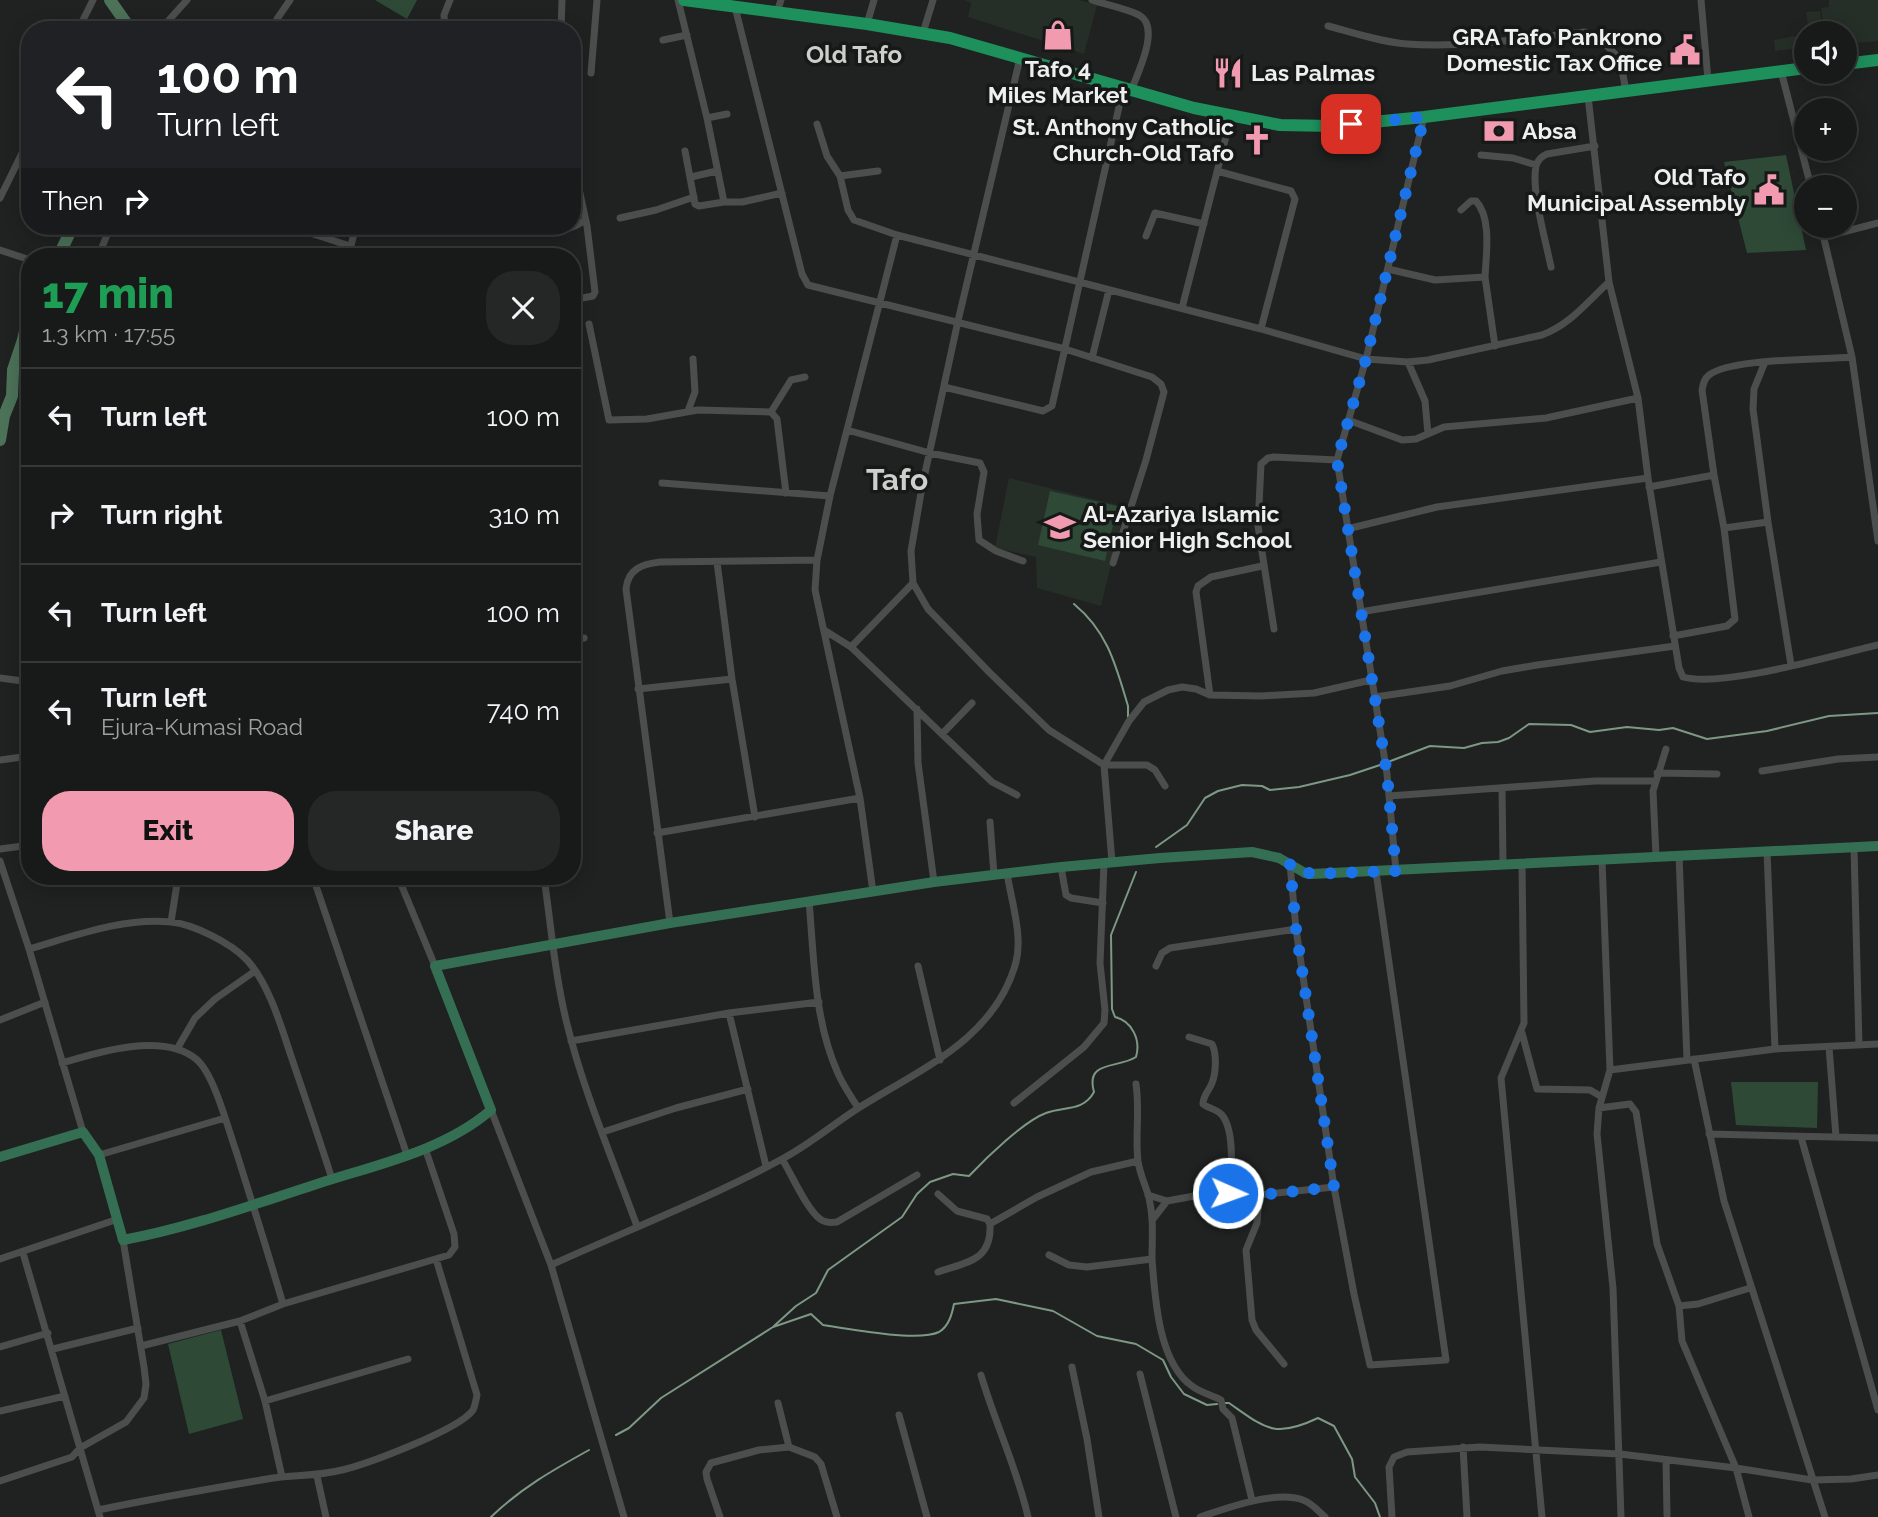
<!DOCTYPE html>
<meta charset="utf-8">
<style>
body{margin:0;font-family:Raleway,sans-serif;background:#242725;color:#f1f3f6;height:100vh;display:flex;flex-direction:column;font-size:26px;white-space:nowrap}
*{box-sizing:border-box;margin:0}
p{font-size:23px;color:#9ea1a2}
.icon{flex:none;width:38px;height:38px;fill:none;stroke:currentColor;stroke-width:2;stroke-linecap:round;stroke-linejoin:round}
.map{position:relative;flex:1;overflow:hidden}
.side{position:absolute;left:21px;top:248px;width:560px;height:637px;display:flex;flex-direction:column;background:#171a18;border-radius:28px;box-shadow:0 4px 18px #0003,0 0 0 2px #363837}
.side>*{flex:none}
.hud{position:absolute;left:21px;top:21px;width:560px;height:214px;border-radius:28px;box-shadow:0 4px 18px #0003,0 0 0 2px #363837;background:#202124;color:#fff;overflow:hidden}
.buttons{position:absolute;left:1794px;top:21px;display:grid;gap:14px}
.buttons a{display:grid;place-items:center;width:63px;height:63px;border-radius:50%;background:#171a18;box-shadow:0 4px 18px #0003,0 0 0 2px #363837;font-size:35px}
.pin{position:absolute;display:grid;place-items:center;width:60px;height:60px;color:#fff;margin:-30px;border-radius:14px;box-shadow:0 4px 10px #0006}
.me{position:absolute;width:77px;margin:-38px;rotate:92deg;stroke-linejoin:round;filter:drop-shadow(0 0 5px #0008)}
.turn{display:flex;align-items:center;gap:24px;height:147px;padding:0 21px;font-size:32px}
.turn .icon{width:91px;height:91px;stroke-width:2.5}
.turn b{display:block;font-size:49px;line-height:60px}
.then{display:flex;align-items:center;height:66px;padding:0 21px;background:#0003;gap:14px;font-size:26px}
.round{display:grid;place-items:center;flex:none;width:74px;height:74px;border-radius:28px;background:#242725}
.headline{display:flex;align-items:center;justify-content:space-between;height:119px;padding:0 21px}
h1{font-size:42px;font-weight:800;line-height:52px;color:#1e9e55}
.action{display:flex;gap:14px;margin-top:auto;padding:14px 21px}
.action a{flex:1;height:80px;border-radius:28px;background:#f29ab0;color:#111;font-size:28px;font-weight:800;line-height:80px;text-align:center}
.action a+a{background:#242725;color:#f1f3f6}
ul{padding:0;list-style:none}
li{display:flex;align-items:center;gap:21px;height:98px;padding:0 21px;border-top:2px solid #363837}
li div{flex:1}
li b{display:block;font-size:26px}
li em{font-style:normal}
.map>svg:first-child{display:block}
.built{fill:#262e28}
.green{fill:#2e4a37}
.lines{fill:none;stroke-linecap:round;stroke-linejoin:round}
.stream{stroke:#7d9885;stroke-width:2}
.river{stroke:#4c7258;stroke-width:12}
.street{stroke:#4b4e4c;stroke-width:7}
.secondary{stroke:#346f54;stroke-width:10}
.primary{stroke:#1e905c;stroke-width:12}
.route{stroke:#1a73e8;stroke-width:12;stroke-dasharray:0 21.6}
.labels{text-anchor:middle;stroke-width:7;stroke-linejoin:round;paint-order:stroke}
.poi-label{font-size:23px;font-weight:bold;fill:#eef0ef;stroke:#161917;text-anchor:end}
.neighbourhood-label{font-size:24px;font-weight:bold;fill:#ccd0cd;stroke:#161917}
.district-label{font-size:30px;font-weight:bold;fill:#ccd0cd;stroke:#161917}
</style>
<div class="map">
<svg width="1878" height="1517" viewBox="0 0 1878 1517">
<rect width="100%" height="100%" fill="#1f2220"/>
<path class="built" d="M 964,0 L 1079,0 L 1097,5 L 1084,54 L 968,17 L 971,3 Z
M 1829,0 L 1878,0 L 1878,41 L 1845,44 L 1844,33 L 1824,33 L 1821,8 L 1829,7 Z
M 1820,11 L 1823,33 L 1809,33 L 1806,12 Z
M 1806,34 L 1806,47 L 1775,51 L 1774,40 Z
M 1009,478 L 1125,507 L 1101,606 L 1037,588 L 1036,557 L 995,548 Z"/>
<path class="green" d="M 375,0 L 417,0 L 407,19 Z
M 1786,155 L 1806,250 L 1747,253 L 1724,162 Z
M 1050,491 L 1117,506 L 1105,561 L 1038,545 Z
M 1731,1082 L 1818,1082 L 1817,1128 L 1736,1125 Z
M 221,1330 L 243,1419 L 189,1434 L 168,1344 Z"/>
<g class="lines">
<path class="stream" d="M 26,324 L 30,324
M 1074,604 C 1108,632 1116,666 1128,706 L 1128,717
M 1388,762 L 1430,746 L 1464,748 L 1482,743 L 1498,742 L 1509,738 L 1529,724 L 1571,725 L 1590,732 L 1627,727 L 1659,730 L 1673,728 L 1707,739 L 1767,731 L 1829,716 L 1878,713
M 1156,847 L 1187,825 L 1205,798 L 1218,791 L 1242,785 L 1262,786 L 1270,790 L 1299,787 L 1350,775 L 1383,764
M 774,1326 L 796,1306 L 816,1293 L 828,1270 L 902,1217 L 917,1194 L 930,1182 L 953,1174 L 969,1176 C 986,1158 1024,1121 1046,1113 C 1064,1106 1083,1112 1094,1092 C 1085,1060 1117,1069 1136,1057 C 1141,1040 1132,1021 1115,1017 L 1112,1009 L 1111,935 L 1136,872
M 1223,1403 L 1229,1403 C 1265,1428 1274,1439 1318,1418 L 1334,1426 L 1352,1459 L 1355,1477 L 1375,1503 L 1380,1517
M 616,1435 L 629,1428 L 661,1398 L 773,1327 L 811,1314 L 823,1325 C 848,1329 918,1342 939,1332 C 949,1326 952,1314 954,1304 L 996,1299 L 1053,1311 L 1097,1336 L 1136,1344 L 1163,1360 L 1171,1377 L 1184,1394 L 1207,1405 L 1217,1404
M 491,1517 C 521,1488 553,1470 589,1450"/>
<path class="river" d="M 110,0 L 131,30
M 58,257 L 73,226
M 0,440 L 4,416 L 12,396 L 13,370 L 23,340 L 30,309"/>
<path class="street" d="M 678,0 L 707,118
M 1092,0 C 1107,5 1125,8 1139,15 C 1161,27 1138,72 1131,91
M 1701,0 L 1708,80
M 735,7 L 802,274 L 808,285 L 1065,349 L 1152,377 L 1161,384 L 1164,392 L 1146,460 L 1113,563
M 777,12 L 781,0
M 867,24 L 874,0
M 1328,26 C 1354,33 1381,42 1407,44 C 1467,48 1526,38 1585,32 L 1600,39 L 1620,59 L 1626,91
M 78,30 L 93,0
M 160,30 L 187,0
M 274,30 L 277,19 L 290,0
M 450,30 L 445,27 L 444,15 L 450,0
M 561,30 L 562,0
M 923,33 L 933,0
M 663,40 L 687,35
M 1020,58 L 958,321 L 922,487 L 911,551 L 913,583 L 928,609 L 990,673 L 1049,730 L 1104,765 L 1147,765 L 1155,770 L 1165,786
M 1781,71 L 1811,187
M 591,73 L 597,0
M 1588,96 L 1609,282 L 1638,398 L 1648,478 L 1679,668 L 1683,677 C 1723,688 1834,655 1878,645
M 727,114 L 707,118 L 724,202 L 742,202 L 782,193
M 817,124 L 827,156 L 840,176
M 685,151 L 695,204 L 699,206 L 724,202
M 1481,155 L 1513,158 L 1536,165
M 572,156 L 587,226 L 595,292 L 593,296 L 572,300
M 878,171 L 840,176 L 848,210 L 854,220 L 897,235 L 1261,329 L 1366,359 L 1408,362 L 1428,360 L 1542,335 C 1570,325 1588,301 1609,282
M 1217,171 L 1291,191 L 1295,199 L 1261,329
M 691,177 L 717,171
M 0,198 L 30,137
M 1461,210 L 1471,201 L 1476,201 C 1492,218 1486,256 1485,277
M 620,218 L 656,210 L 694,197
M 289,226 L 350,246
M 477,226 C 505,234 561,239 585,220
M 1821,226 L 1852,357 L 1878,541
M 1146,236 L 1155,213 L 1204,224
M 1824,237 L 1878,223
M 0,250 L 30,260
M 98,257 L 107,235 L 115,227
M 348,257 L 356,226
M 1551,267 C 1546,242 1531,190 1536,166 C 1538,159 1542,156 1547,154 L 1595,146
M 1388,269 L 1435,280 L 1485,277 L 1495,346
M 1182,308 L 1231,117
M 589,324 L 609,420 L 647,419 L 698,410 L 771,412 L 777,419 L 786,493
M 1092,358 L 1109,290
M 1408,362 L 1425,401 L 1428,434
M 1765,362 L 1754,389 L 1753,409 L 1768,522 L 1791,665
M 944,387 L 1043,411 L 1052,406 L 1123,89
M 688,411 L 695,392 L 693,359
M 771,412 L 791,380 L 805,377
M 1348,420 L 1402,440 L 1416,439 L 1444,427 L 1546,418 L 1638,398
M 847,430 L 930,453 L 980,463 L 984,472 L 977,514 L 979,540 L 996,551 L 1023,561
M 662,483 L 830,496
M 1649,487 L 1714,475
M 1724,528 L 1768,522
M 1347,529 L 1437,507 L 1648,478
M 717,562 L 732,679 L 755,817
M 1360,612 L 1661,562
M 1274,629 L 1258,526 L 1261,464 L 1268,458 L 1274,457 L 1337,460
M 824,630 L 851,647 L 992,782 L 1017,795
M 1673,636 L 1727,626 L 1735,619 L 1724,528 L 1714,475 L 1702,390 C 1703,384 1704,379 1709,375 C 1731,358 1820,360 1852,357
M 572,639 L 584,638
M 851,647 L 913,583
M 0,678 L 30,682
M 638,689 L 732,679
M 1210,695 L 1196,592 L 1198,586 L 1211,577 L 1262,566
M 1375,697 L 1450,686 L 1502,671 L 1537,665 L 1675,646
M 917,709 L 918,763 L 934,882
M 942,734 L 972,703
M 0,760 L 30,756
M 1762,771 L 1838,759 L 1878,757
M 1657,773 L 1717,774
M 1502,788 L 1503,864
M 1389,796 L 1595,781 L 1655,781
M 990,822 L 994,875
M 657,833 L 860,798
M 1854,847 L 1859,1045
M 0,849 L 30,845
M 1767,851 L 1775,1049
M 1679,855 L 1687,1060
M 1656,856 L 1653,791 L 1666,749
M 1602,860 L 1610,1070 L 1599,1108 L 1597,1134 L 1613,1288 L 1621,1517
M 0,861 L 29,949 L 83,1132
M 1112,862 L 1104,765 L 1129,721 L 1144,702 L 1168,690 L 1182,687 L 1196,689 L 1210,695 L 1261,696 L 1314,693 L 1371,680
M 1290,864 L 1296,929 L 1334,1187 L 1354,1294 L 1370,1365 L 1446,1360 L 1376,872
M 1522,864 L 1524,1023 L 1501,1078 L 1542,1517
M 1061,867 L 1066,895 L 1071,898 L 1103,903
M 1396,871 L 1387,774 L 1337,460 L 1366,359 L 1424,117
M 313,877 L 407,1155
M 398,877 L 435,966
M 544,877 C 551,926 555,976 567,1024 C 584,1093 613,1160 637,1226
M 401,884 L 443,877
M 873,892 L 860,798 L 815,590 L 817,560 L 830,496 L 897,235
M 809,901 C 814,957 814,1019 837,1071 C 842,1084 851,1096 858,1108
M 171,922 L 178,877
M 670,923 L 626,589 C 628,569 642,564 660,562 L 817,560
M 29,949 C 74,936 124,917 171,922 C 193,924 231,943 247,960 C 269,984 281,1026 291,1056 C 305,1097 319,1138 332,1179
M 918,966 L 940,1060
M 1156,966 L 1162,953 L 1170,948 L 1296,929
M 729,1013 L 766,1166
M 0,1020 L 45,1002
M 1522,1033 L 1537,1089 L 1590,1090 L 1602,1097
M 1189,1037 L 1212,1044 C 1217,1054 1216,1073 1212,1083 C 1209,1091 1203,1095 1203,1104 C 1208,1108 1218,1110 1222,1115 C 1235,1131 1232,1175 1228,1193
M 571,1041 L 729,1013 L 819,1002
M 1829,1047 L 1836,1137
M 177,1049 L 195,1018 L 215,999 L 255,971
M 1694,1059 L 1724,1201 L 1825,1517
M 62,1063 C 98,1052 163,1032 196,1059 C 214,1073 228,1129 236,1151 C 252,1202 268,1253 283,1304
M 1610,1070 L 1775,1049 L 1878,1044
M 1014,1103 L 1084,1047 L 1104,1023 L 1105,1010 L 1100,963 L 1104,863
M 1599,1108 L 1630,1104 L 1636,1112 L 1657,1244 L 1679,1306
M 491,1110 L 551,1265 L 624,1517
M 603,1132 L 676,1108 L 748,1089
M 1709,1134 L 1878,1138
M 1801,1137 L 1878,1410
M 99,1155 L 225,1118
M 782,1159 C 792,1175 806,1208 820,1219 C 825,1223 830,1223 837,1222 L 917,1175
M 938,1194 L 957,1211 L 987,1219 L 990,1224
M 1148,1195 L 1167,1201 L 1205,1194 L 1259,1195 L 1334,1187
M 1259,1195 L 1257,1223 L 1246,1250 L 1252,1320 L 1256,1330 L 1284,1364
M 1153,1219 L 1167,1201
M 23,1253 L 100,1517
M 1049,1255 L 1069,1265 L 1087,1267 L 1152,1259 C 1152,1238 1154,1219 1149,1198 C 1146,1186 1140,1175 1138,1161 C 1135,1136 1140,1111 1136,1084
M 0,1259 L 118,1219
M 1152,1259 C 1155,1297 1158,1362 1192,1386 C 1201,1393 1212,1395 1221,1400 L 1223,1409 L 1232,1418 L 1252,1500
M 551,1265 C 628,1230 708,1199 782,1159 C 809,1145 832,1125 857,1109 C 918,1070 995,1040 1016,962 C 1023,935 1011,900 1007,873
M 938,1272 C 967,1262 992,1261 990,1224 L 1037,1197 L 1091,1172 L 1138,1161
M 240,1321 L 265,1401 L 282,1477
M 141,1346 L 240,1321 L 283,1304 L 449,1255 L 455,1247 L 454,1234 L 425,1148
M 0,1347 L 48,1333
M 53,1349 L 138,1328
M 1072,1367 L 1087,1439 L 1099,1517
M 1140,1374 L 1176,1517
M 981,1375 C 995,1423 1017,1468 1028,1517
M 265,1401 L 408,1359
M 778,1403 L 789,1447 L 815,1457 L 821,1464 L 837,1517
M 0,1411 L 65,1396
M 899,1415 L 927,1517
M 1463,1447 L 1467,1517
M 1666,1460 L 1667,1515
M 317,1476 L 326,1517
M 0,1481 L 72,1457 L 80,1448 L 126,1422 L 144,1398 L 146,1384 L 144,1367 L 123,1240
M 98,1510 C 156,1498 214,1488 273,1478 C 296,1475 318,1476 342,1470 C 367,1464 459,1430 473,1410 C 475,1406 476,1400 477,1395 L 436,1259
M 720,1517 L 707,1479 L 706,1472 L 711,1463 L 759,1450 L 789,1447
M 1200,1517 C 1227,1508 1275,1490 1303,1500 C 1312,1503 1318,1511 1325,1517
M 1392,1517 L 1389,1467 L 1394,1457 L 1407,1452 L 1480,1447 L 1620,1454 L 1736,1468 L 1812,1480 L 1851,1479 L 1878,1475
M 1749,1517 L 1736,1468 L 1682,1341 L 1679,1306 L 1698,1304 L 1750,1288"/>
<path class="secondary" d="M 0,1157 L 83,1132 L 99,1155 L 123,1240 C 188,1228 252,1205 314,1185 C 374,1165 442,1152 491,1110 L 435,966 L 670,923 L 934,882 L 1061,867 L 1160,858 L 1252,852 L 1279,858 L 1305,873 L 1311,874 L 1878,846"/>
<path class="primary" d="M 684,0 L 867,24 L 950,38 L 1194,108 L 1280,125 L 1332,126 L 1424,117 L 1806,68
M 1844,64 L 1878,60"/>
</g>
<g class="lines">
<path class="route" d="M 1228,1193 L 1259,1195 L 1334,1187 L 1296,929 L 1290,864 L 1311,874 L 1396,871 L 1387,774 L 1337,460 L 1366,359 L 1424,117 L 1351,124"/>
</g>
<defs>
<g id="shop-bare" transform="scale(2.415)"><path d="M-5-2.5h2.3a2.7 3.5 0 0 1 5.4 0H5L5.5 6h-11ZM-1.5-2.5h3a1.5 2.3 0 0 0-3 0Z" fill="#f29ab0" stroke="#161917" stroke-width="2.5" paint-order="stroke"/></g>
<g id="civic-bare" transform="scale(2.415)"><path d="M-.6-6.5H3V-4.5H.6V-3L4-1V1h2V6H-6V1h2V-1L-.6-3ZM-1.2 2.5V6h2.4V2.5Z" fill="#f29ab0" stroke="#161917" stroke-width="2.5" paint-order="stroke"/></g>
<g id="restaurant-bare" transform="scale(2.415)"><path d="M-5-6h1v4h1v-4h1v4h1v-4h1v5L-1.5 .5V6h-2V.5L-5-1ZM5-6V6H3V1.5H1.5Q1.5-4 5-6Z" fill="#f29ab0" stroke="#161917" stroke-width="2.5" paint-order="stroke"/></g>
<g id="bank-bare" transform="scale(2.415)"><path d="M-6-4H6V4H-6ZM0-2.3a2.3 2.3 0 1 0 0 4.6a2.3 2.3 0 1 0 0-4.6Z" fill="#f29ab0" stroke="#161917" stroke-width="2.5" paint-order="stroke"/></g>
<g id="church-bare" transform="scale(2.415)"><path d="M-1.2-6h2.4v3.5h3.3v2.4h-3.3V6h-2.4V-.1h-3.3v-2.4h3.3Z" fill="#f29ab0" stroke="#161917" stroke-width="2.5" paint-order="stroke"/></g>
<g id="school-bare" transform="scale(2.415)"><path d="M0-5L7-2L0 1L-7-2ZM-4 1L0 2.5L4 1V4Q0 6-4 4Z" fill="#f29ab0" stroke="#161917" stroke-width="2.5" paint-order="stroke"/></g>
</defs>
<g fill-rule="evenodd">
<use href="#shop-bare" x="1058" y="35"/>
<use href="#civic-bare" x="1685" y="50"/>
<use href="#restaurant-bare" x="1228" y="73"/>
<use href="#bank-bare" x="1499" y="131"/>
<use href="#church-bare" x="1257" y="140"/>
<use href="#civic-bare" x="1769" y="190"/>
<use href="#school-bare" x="1060" y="527"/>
</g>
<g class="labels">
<g class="poi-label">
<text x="1662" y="45">GRA Tafo Pankrono<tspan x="1662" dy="26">Domestic Tax Office</tspan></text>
<text x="1058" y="77" text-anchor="middle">Tafo 4<tspan x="1058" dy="26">Miles Market</tspan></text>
<text x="1251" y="81" text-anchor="start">Las Palmas</text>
<text x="1234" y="135">St. Anthony Catholic<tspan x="1234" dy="26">Church-Old Tafo</tspan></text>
<text x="1522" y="139" text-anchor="start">Absa</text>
<text x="1746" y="185">Old Tafo<tspan x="1746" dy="26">Municipal Assembly</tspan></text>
<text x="1083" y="522" text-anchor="start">Al-Azariya Islamic<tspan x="1083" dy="26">Senior High School</tspan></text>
</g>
<g class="neighbourhood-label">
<text x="854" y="63">Old Tafo</text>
</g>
<g class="district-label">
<text x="897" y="490">Tafo</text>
</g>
</g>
</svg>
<div class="buttons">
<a><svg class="icon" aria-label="sound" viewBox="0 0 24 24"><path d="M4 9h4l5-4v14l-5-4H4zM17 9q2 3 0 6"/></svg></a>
<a>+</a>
<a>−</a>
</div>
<div class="pin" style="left:1351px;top:124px;background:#d93025"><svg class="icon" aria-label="arrive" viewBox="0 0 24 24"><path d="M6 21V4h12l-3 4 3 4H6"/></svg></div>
<svg class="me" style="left:1228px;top:1193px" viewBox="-20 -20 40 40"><circle r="17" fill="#1a73e8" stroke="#fff" stroke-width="3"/><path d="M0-11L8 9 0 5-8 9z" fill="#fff"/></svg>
<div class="hud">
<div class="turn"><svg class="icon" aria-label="left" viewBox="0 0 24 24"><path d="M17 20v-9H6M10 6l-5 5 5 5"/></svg><div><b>100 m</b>Turn left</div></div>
<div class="then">Then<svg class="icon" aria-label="right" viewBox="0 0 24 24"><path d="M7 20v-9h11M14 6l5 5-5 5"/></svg></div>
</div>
<section class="side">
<div class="headline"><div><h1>17 min</h1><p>1.3 km · 17:55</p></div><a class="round"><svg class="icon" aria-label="close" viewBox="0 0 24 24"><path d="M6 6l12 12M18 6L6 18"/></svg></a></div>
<ul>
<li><svg class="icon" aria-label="left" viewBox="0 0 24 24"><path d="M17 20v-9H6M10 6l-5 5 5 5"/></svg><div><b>Turn left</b></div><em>100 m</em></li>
<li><svg class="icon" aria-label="right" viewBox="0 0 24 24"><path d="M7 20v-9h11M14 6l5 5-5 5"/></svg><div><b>Turn right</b></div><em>310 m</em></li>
<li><svg class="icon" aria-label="left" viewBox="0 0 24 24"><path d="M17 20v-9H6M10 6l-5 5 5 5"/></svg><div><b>Turn left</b></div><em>100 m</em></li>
<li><svg class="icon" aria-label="left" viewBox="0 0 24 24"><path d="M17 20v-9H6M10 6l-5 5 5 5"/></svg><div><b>Turn left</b><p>Ejura-Kumasi Road</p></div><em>740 m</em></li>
</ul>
<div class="action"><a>Exit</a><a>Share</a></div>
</section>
</div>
